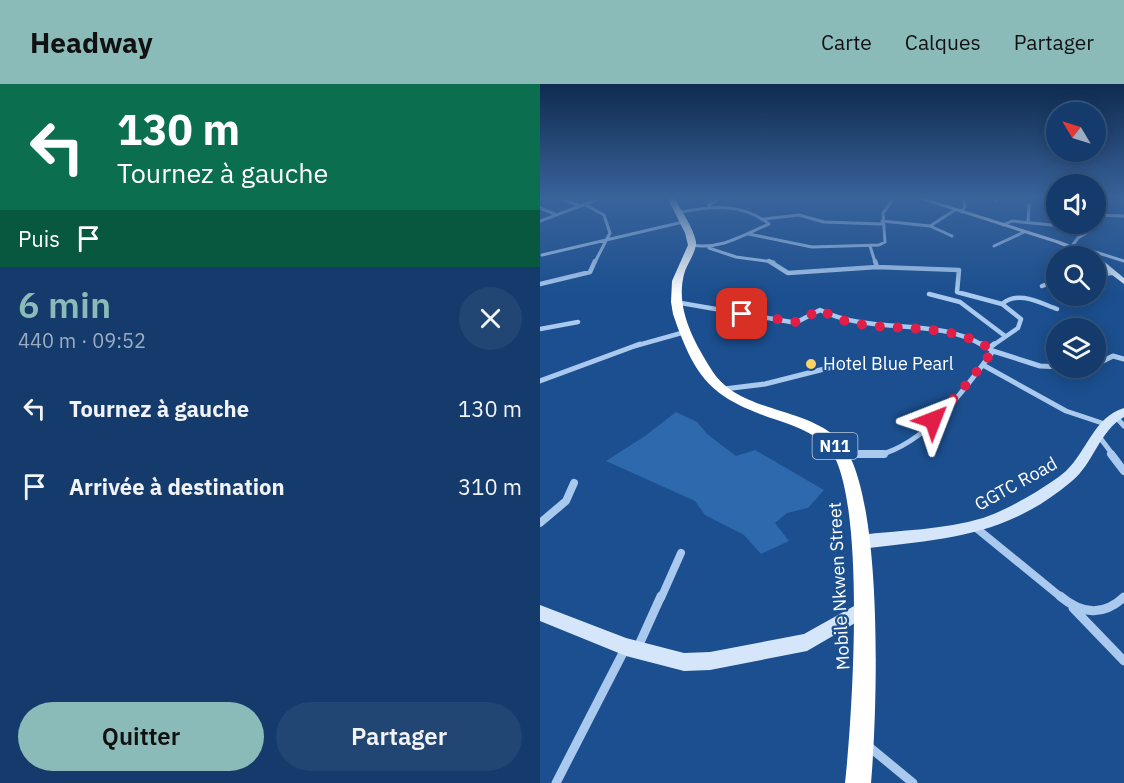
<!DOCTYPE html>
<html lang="fr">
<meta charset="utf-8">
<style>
body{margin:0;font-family:"IBM Plex Sans",sans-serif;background:#214673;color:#f1f3f6;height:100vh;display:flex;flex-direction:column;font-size:22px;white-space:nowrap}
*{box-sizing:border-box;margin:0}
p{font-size:20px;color:#9dadc1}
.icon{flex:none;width:33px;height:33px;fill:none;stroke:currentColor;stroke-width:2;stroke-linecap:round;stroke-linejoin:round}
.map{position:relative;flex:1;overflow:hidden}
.side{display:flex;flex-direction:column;background:#143b6b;width:540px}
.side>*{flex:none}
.hud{background:#0b6e4f;color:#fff;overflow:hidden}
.needle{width:39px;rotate:308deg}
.fabs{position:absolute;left:506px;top:18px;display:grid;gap:12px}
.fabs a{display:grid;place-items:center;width:60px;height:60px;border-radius:50%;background:#143b6b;box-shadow:0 3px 15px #0003,0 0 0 2px #33557e;font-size:30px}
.pin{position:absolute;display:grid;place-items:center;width:51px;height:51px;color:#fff;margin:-26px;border-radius:12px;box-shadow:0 3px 9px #0006}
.me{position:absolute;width:66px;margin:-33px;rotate:45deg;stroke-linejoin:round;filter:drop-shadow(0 0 4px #0008)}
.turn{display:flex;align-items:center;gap:21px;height:126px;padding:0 18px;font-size:27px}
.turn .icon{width:78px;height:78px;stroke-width:2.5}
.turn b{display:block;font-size:42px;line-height:51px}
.then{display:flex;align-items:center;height:57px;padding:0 18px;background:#0003;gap:12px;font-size:22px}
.round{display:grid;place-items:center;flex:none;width:63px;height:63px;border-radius:32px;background:#214673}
.head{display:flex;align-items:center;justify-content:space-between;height:102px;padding:0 18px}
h1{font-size:36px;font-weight:600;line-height:45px;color:#8bbbb9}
.button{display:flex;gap:12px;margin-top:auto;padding:12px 18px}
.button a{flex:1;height:69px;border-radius:36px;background:#8bbbb9;color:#111;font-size:24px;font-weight:600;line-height:69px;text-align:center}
.button a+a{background:#214673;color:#f1f3f6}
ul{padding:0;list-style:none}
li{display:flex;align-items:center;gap:18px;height:78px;padding:0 18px}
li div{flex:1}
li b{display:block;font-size:22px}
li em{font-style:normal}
header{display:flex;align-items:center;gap:36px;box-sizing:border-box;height:84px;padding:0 30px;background:#8bbbb9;color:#111}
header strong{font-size:28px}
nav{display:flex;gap:33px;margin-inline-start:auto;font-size:21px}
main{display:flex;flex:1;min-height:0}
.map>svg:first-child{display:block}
.green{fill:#2e69ad}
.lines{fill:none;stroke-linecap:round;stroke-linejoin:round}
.street-far4{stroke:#a9c9ee;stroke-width:3}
.street-far3{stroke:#a9c9ee;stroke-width:4.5}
.street-far2{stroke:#a9c9ee;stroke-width:5}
.street-far1{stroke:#a9c9ee;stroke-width:8}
.street{stroke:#a9c9ee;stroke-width:9}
.secondary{fill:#d6e6fa;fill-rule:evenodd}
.highway{fill:#fff;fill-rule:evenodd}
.route{stroke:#e11d48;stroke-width:10;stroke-dasharray:0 18}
.poi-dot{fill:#ffd166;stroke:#1b4f8f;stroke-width:2}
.labels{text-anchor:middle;stroke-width:4.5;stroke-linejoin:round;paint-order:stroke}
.shield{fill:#1b4f8f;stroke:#bbcadd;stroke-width:1.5}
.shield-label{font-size:16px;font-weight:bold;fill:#fff}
.poi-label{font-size:18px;fill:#fff;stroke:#1b4f8f;text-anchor:start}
.street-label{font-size:18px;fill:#fff;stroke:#1b4f8f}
</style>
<header>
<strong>Headway</strong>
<nav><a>Carte</a><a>Calques</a><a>Partager</a></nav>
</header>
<main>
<section class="side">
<div class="hud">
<div class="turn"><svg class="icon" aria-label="left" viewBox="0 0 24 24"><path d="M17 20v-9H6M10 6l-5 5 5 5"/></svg><div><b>130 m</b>Tournez à gauche</div></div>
<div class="then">Puis<svg class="icon" aria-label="arrive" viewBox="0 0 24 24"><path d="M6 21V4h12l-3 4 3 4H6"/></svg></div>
</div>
<div class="head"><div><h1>6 min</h1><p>440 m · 09:52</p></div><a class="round"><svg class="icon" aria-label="close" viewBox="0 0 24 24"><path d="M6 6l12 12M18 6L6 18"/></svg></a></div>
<ul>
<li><svg class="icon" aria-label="left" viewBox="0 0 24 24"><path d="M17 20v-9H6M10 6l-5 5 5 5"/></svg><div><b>Tournez à gauche</b></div><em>130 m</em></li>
<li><svg class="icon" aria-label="arrive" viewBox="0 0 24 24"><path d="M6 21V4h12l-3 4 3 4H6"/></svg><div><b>Arrivée à destination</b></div><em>310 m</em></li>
</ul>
<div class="button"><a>Quitter</a><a>Partager</a></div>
</section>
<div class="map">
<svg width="584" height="699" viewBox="0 0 584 699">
<rect width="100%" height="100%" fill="#1b4f8f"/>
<path class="green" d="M 136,328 L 157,338 L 167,350 L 196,372 L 215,366 L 284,406 L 268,424 L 247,429 L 235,439 L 249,457 L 221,470 L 204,451 L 165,431 L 155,417 L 66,377 L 105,352 Z"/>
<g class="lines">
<path class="street-far4" d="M 15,113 L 38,121
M 267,113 L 273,115
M 448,113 L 457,116
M 44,120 L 64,131 L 70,149 L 55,178
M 169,121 L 182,113
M 0,124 L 17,131
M 422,128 L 425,122 L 423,113
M 137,129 C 170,122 201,118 229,140 C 203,151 181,166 152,161
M 555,131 L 584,132
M 224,135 L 259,131 L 284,138 L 342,140
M 0,137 L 64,113
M 342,137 L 390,142 L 412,152
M 488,139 L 489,121
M 463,141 L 472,137 L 553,145
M 390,142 L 415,126
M 209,150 L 272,163 L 339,161 L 345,158 L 343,129 L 355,113
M 533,161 L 584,177
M 330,162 L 335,178
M 454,162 L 484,148
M 532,162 L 538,154 L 553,145 L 552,140
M 169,164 L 196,173 L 234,178
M 2,171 L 143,138"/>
<path class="street-far3" d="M 229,177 L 248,189 L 337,183 L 419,186 L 417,208 L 462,220 L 481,235 L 478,244 L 452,262
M 335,177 L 337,183
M 555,191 L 572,189
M 0,200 L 50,188 L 55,177
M 502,202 L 516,197
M 389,210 L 420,218 L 465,252
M 135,218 L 251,238 L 259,237 L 280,226 C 333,252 395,232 444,262
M 462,220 C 478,206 500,219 517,225
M 0,245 L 38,238
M 95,262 L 145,248"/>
<path class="street-far2" d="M 442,260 L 453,267
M 449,264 L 454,260
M 443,281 L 526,327 L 565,340
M 555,281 L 573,272 L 584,275
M 0,297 L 100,260
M 184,305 L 225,300 L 308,279
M 575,332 L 584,342
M 558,351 L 573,371
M 302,370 L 318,371
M 339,371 C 388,358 424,306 453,267 L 500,282 L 546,284"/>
<path class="street-far1" d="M 302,370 L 344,370
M 571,370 L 584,387
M 0,439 L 26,417 L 34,399
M 435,443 L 522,514
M 121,514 L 141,469"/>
<path class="street" d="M 520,512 C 541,530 563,533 584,513
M 533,524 L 584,577
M 98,563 L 121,512
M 327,661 L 373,699
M 16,699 L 86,563"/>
<path class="secondary" d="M 372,113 L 382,113 L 520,157 L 555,170 L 584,194 L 584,200 L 555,178 L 555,172 L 547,172 L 516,159 Z
M 584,324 L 584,333 C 559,347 554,379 532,397 C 465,454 402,455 320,465 L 315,463 L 313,458 L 315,453 L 320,451 C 361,446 403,446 443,434 C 461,428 479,418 496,408 C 506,401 517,395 526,387 C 547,367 554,333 584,324 Z
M 323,517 L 329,519 L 331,525 L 329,531 L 267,567 L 170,586 L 144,587 L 86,572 L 0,537 L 0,521 L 86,554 L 144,569 L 170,568 L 264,550 Z"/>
<path class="highway" d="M 127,113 L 134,113 C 141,127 153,142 156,158 C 157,166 148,179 145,187 C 134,222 153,256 171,285 C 197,328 260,322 296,353 C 346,395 337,632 331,699 L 305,699 C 312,637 328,404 287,362 C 273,348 252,341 234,335 C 170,313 155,294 133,230 L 131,218 L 132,197 L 148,161 L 145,149 Z"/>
</g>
<linearGradient id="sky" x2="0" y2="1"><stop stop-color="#0f2b4f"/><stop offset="0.54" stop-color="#39639b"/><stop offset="1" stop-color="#39639b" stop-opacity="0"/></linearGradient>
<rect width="584" height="211" fill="url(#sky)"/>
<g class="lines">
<path class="route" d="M 202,230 L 256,238 L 280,226 C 292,232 304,238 318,240 C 362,247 415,239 453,267 L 422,306 L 393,336"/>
</g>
<circle class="poi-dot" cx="271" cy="280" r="6"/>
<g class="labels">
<rect class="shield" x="272.5" y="349" width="45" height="26" rx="4.5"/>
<g class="shield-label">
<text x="295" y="368">N11</text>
</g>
<g class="poi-label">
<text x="283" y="286">Hotel Blue Pearl</text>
</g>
<g class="street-label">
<text transform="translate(476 400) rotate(-29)" y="6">GGTC Road</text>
<text transform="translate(299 502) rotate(-93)" y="6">Mobile Nkwen Street</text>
</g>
</g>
</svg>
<div class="fabs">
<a><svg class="needle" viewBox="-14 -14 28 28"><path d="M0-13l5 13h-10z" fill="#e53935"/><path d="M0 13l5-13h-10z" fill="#9dadc1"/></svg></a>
<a><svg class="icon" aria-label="sound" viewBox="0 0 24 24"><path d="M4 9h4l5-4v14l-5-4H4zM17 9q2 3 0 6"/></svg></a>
<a><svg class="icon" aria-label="search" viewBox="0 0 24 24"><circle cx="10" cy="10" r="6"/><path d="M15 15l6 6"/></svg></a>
<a><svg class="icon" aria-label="layers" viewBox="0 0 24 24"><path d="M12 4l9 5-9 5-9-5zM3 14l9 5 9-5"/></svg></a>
</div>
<div class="pin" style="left:202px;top:230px;background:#d93025"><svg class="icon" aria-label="arrive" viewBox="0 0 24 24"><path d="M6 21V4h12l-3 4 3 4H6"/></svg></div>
<svg class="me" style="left:393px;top:336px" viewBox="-20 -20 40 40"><path d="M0-17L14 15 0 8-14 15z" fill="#e11d48" stroke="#fff" stroke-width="4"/></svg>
</div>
</main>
